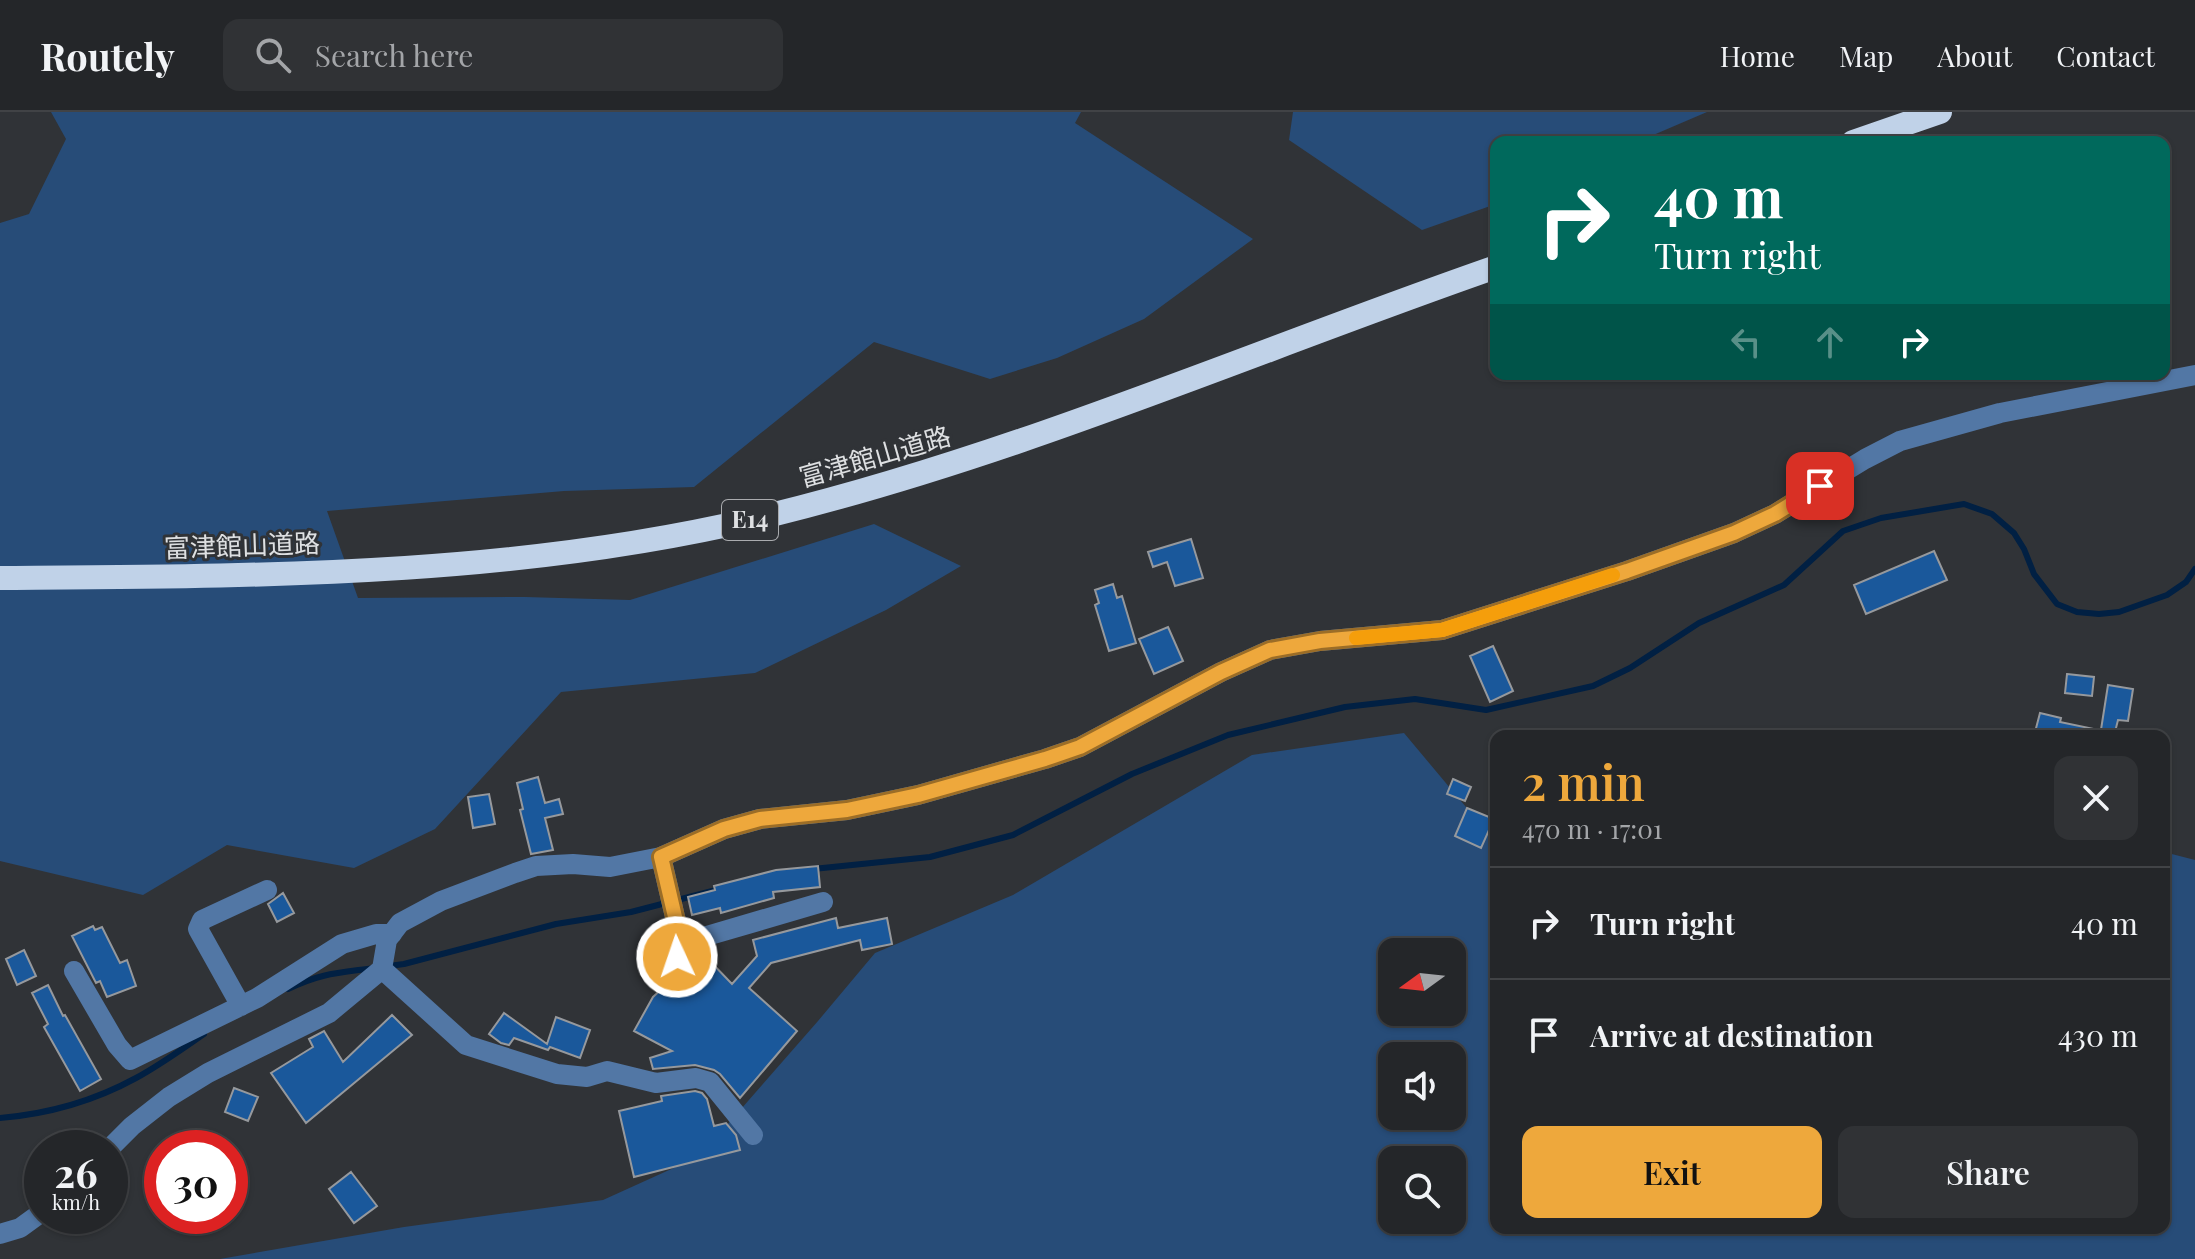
<!DOCTYPE html>
<meta charset="utf-8">
<style>
body{margin:0;font-family:"Playfair Display","Noto Sans JP",serif;background:#303235;color:#f1f3f6;height:100vh;display:flex;flex-direction:column;font-size:30px;white-space:nowrap}
*{box-sizing:border-box;margin:0}
p{font-size:26px;color:#a3a5a8}
.icon{flex:none;width:44px;height:44px;fill:none;stroke:currentColor;stroke-width:2;stroke-linecap:round;stroke-linejoin:round}
.map{position:relative;flex:1;overflow:hidden}
.drawer{position:absolute;left:1490px;top:618px;width:680px;height:504px;display:flex;flex-direction:column;background:#242629;border-radius:16px;box-shadow:0 2px 6px #0004,0 0 0 2px #414346}
.drawer>*{flex:none}
.guide{position:absolute;left:1490px;top:24px;width:680px;height:244px;border-radius:16px;box-shadow:0 2px 6px #0004,0 0 0 2px #414346;background:#00695c;color:#fff;overflow:hidden}
.needle{width:52px;rotate:255deg}
.fabs{position:absolute;left:1378px;top:826px;display:grid;gap:16px}
.fabs a{display:grid;place-items:center;width:88px;height:88px;border-radius:16px;background:#242629;box-shadow:0 2px 6px #0004,0 0 0 2px #414346;font-size:40px}
.speed{position:absolute;left:24px;top:1018px;display:flex;gap:16px;font-size:40px;font-weight:700;text-align:center}
.speed>*{display:grid;place-content:center;width:104px;height:104px;border-radius:50%;background:#242629;box-shadow:0 2px 6px #0004,0 0 0 2px #414346;line-height:1}
.speed small{font-size:20px;font-weight:400}
.speed .limit{border:12px solid #d22;background:#fff;color:#111}
.pin{position:absolute;display:grid;place-items:center;width:68px;height:68px;color:#fff;margin:-34px;border-radius:16px;box-shadow:0 4px 12px #0006}
.me{position:absolute;width:88px;margin:-44px;rotate:357deg;stroke-linejoin:round;filter:drop-shadow(0 0 6px #0008)}
.turn{display:flex;align-items:center;gap:28px;height:168px;padding:0 32px;font-size:36px}
.turn .icon{width:104px;height:104px;stroke-width:2.5}
.turn b{display:block;font-size:56px;line-height:68px}
.lanes{display:flex;align-items:center;height:76px;padding:0 32px;background:#0003;justify-content:center;gap:40px;direction:ltr}
.lanes .off{opacity:.35}
.round{display:grid;place-items:center;flex:none;width:84px;height:84px;border-radius:16px;background:#303235}
.overview{display:flex;align-items:center;justify-content:space-between;height:136px;padding:0 32px}
h1{font-size:48px;font-weight:600;line-height:60px;color:#eea83c}
.cta{display:flex;gap:16px;margin-top:auto;padding:16px 32px}
.cta a{flex:1;height:92px;border-radius:16px;background:#eea83c;color:#111;font-size:32px;font-weight:600;line-height:92px;text-align:center}
.cta a+a{background:#303235;color:#f1f3f6}
ul{padding:0;list-style:none}
li{display:flex;align-items:center;gap:24px;height:112px;padding:0 32px;border-top:2px solid #414346}
li div{flex:1}
li b{display:block;font-size:30px}
li em{font-style:normal}
header{display:flex;align-items:center;gap:48px;box-sizing:border-box;height:112px;padding:0 40px;background:#242629;border-bottom:2px solid #414346}
header strong{font-size:38px}
nav{display:flex;gap:44px;margin-inline-start:auto;font-size:28px}
.search{width:560px;height:72px;background:#303235;display:flex;align-items:center;gap:20px;box-sizing:border-box;padding:0 28px;border-radius:16px;color:#a3a5a8;font-size:30px}
.map>svg:first-child{display:block}
.green{fill:#274c78;fill-rule:evenodd}
.lines{fill:none;stroke-linecap:round;stroke-linejoin:round}
.stream{stroke:#012043;stroke-width:6}
.building{fill:#1a589b;stroke:#96999d;stroke-width:2}
.minor{stroke:#5277a5;stroke-width:20}
.highway{stroke:#c0d2e8;stroke-width:24}
.route-casing{stroke:#9b6d27;stroke-width:20}
.route{stroke:#eea83c;stroke-width:14}
.slow{stroke:#f59e0b;stroke-width:14}
.labels{text-anchor:middle;stroke-width:6;stroke-linejoin:round;paint-order:stroke}
.shield{fill:#303337;stroke:#aaacaf;stroke-width:2}
.shield-label{font-size:24px;font-weight:bold;fill:#dee0e2}
.street-label{font-size:26px;fill:#dee0e2;stroke:#303337}
</style>
<header>
<strong>Routely</strong>
<div class="search"><svg class="icon" aria-label="search" viewBox="0 0 24 24"><circle cx="10" cy="10" r="6"/><path d="M15 15l6 6"/></svg>Search here</div>
<nav><a>Home</a><a>Map</a><a>About</a><a>Contact</a></nav>
</header>
<div class="map">
<svg width="2195" height="1147" viewBox="0 0 2195 1147">
<rect width="100%" height="100%" fill="#303337"/>
<path class="green" d="M 51,0 L 1081,0 L 1075,11 L 1253,127 L 1144,207 L 1057,246 L 990,267 L 874,230 L 694,375 L 564,379 L 327,399 L 358,486 L 525,485 L 630,488 L 874,412 L 961,454 L 886,498 L 755,561 L 561,580 L 435,717 L 354,756 L 227,733 L 143,783 L 0,749 L 0,111 L 29,102 L 66,27 Z
M 1293,0 L 1707,0 L 1637,30 L 1496,30 L 1496,92 L 1422,118 L 1289,28 Z
M 1404,621 L 1481,713 L 1496,717 L 1496,1116 L 2164,1116 L 2164,740 L 2195,748 L 2195,1147 L 220,1147 L 404,1115 L 603,1088 L 700,1044 L 818,909 L 875,841 L 1013,783 L 1252,643 ZM 1392,840 L 1452,840 L 1452,900 L 1392,900 ZM 1392,944 L 1452,944 L 1452,1004 L 1392,1004 ZM 1392,1048 L 1452,1048 L 1452,1108 L 1392,1108 Z"/>
<g class="lines">
<path class="stream" d="M 813,757 L 930,745 L 1013,723 L 1132,662 L 1228,623 L 1345,595 L 1415,587 L 1486,598 L 1593,574 L 1630,556 L 1699,511 L 1784,473 L 1843,419 L 1881,406 L 1964,392 L 1992,402 L 2014,421 L 2024,437 L 2034,462 L 2057,492 L 2077,500 L 2099,502 L 2119,500 L 2167,483 L 2186,470 L 2195,457
M 389,854 L 404,852 L 556,812 L 631,800 L 720,777
M 288,877 C 321,861 338,861 374,856
M 0,1006 C 48,1002 94,989 136,966 C 160,953 182,937 204,922"/>
</g>
<path class="building" d="M 1191,427 L 1203,466 L 1175,474 L 1167,450 L 1153,455 L 1148,440 Z
M 1934,439 L 1947,468 L 1866,502 L 1854,473 Z
M 1113,472 L 1117,486 L 1122,484 L 1136,531 L 1109,539 L 1095,493 L 1099,491 L 1095,478 Z
M 1168,515 L 1183,549 L 1154,562 L 1139,527 Z
M 1493,534 L 1513,579 L 1490,590 L 1470,544 Z
M 2067,562 L 2094,565 L 2092,584 L 2065,581 Z
M 2108,573 L 2133,577 L 2128,609 L 2118,608 L 2114,624 L 2100,624 Z
M 2040,601 L 2061,606 L 2060,610 L 2094,617 L 2094,624 L 2034,624 Z
M 538,665 L 545,691 L 559,687 L 563,702 L 545,706 L 553,738 L 531,742 L 520,698 L 523,697 L 517,671 Z
M 1453,667 L 1471,675 L 1465,689 L 1447,682 Z
M 489,682 L 495,712 L 473,716 L 468,685 Z
M 1467,696 L 1494,707 L 1481,736 L 1455,724 Z
M 818,754 L 820,775 L 773,780 L 774,786 L 721,801 L 720,796 L 692,803 L 688,785 L 715,778 L 714,774 L 776,758 Z
M 283,781 L 294,801 L 277,810 L 268,792 Z
M 836,806 L 838,816 L 887,806 L 892,832 L 862,838 L 860,828 L 771,851 L 749,876 L 797,919 L 740,986 L 720,962 L 714,958 L 695,953 L 653,957 L 650,946 L 672,939 L 634,919 L 653,885 L 665,874 L 673,876 L 678,874 L 680,875 L 707,846 L 732,872 L 757,844 L 753,828 Z
M 93,814 L 95,818 L 102,815 L 120,851 L 127,848 L 136,874 L 107,885 L 100,869 L 96,871 L 72,824 Z
M 24,838 L 36,864 L 17,873 L 6,847 Z
M 48,873 L 63,904 L 65,903 L 101,967 L 80,979 L 44,915 L 48,912 L 32,881 Z
M 504,901 L 547,932 L 556,905 L 590,918 L 580,946 L 550,935 L 548,938 L 514,926 L 509,933 L 501,931 L 489,922 Z
M 392,903 L 412,923 L 306,1011 L 271,961 L 313,935 L 309,927 L 324,919 L 343,950 Z
M 234,976 L 258,985 L 248,1009 L 225,1000 Z
M 695,979 L 702,981 L 707,987 L 714,1014 L 726,1011 L 736,1023 L 740,1038 L 634,1065 L 619,999 L 662,989 L 661,984 Z
M 351,1060 L 377,1094 L 354,1111 L 329,1077 Z"/>
<g class="lines">
<path class="minor" d="M 661,745 L 679,822 L 677,845 L 671,863
M 679,830 L 693,828 L 823,790
M 382,857 L 466,933 L 557,962 L 587,965 L 607,959 L 656,971 L 696,966 L 710,970 L 753,1023
M 74,859 L 117,933 L 130,948 L 257,886 L 342,832 L 376,822 L 392,822
M 241,894 L 198,817 L 202,808 L 267,778
M 110,1036 L 132,1014 L 169,985 L 208,961 L 329,901 L 382,857 L 387,828 L 400,811 L 441,789 L 515,761 L 536,754 L 573,752 L 610,755 L 661,745 L 724,717 L 760,707 L 847,698 L 918,683 L 1045,647 L 1080,635 L 1221,560 L 1270,538 L 1320,529 L 1442,518 L 1627,459 L 1734,421 L 1775,402 L 1865,347 L 1900,329 L 2000,301 L 2195,263
M 0,1122 L 20,1116 L 42,1100"/>
<path class="highway" d="M 1853,30 L 1940,0
M 0,466 C 257,464 519,465 771,403 C 1020,342 1254,239 1496,155"/>
</g>
<g class="lines">
<g class="route-casing">
<path id="route" d="M 677,845 L 679,822 L 661,745 L 724,717 L 760,707 L 847,698 L 918,683 L 1045,647 L 1080,635 L 1221,560 L 1270,538 L 1320,529 L 1442,518 L 1627,459 L 1734,421 L 1775,402 L 1820,374"/>
</g>
<use href="#route" class="route"/>
<path class="slow" d="M 1356,526 L 1442,518 L 1613,463"/>
</g>
<g class="labels">
<rect class="shield" x="722" y="388" width="56" height="40" rx="6"/>
<g class="shield-label">
<text x="750" y="416">E14</text>
</g>
<g class="street-label">
<text transform="translate(875 345) rotate(-16)" y="9">富津館山道路</text>
<text transform="translate(242 434) rotate(-2)" y="9">富津館山道路</text>
</g>
</g>
</svg>
<div class="fabs">
<a><svg class="needle" viewBox="-14 -14 28 28"><path d="M0-13l5 13h-10z" fill="#e53935"/><path d="M0 13l5-13h-10z" fill="#a3a5a8"/></svg></a>
<a><svg class="icon" aria-label="sound" viewBox="0 0 24 24"><path d="M4 9h4l5-4v14l-5-4H4zM17 9q2 3 0 6"/></svg></a>
<a><svg class="icon" aria-label="search" viewBox="0 0 24 24"><circle cx="10" cy="10" r="6"/><path d="M15 15l6 6"/></svg></a>
</div>
<div class="speed"><div>26<small>km/h</small></div><div class="limit">30</div></div>
<div class="pin" style="left:1820px;top:374px;background:#d93025"><svg class="icon" aria-label="arrive" viewBox="0 0 24 24"><path d="M6 21V4h12l-3 4 3 4H6"/></svg></div>
<svg class="me" style="left:677px;top:845px" viewBox="-20 -20 40 40"><circle r="17" fill="#eea83c" stroke="#fff" stroke-width="3"/><path d="M0-11L8 9 0 5-8 9z" fill="#fff"/></svg>
<div class="guide">
<div class="turn"><svg class="icon" aria-label="right" viewBox="0 0 24 24"><path d="M7 20v-9h11M14 6l5 5-5 5"/></svg><div><b>40 m</b>Turn right</div></div>
<div class="lanes"><svg class="icon off" aria-label="left" viewBox="0 0 24 24"><path d="M17 20v-9H6M10 6l-5 5 5 5"/></svg><svg class="icon off" aria-label="ahead" viewBox="0 0 24 24"><path d="M12 20V5M6 11l6-6 6 6"/></svg><svg class="icon" aria-label="right" viewBox="0 0 24 24"><path d="M7 20v-9h11M14 6l5 5-5 5"/></svg></div>
</div>
<section class="drawer">
<div class="overview"><div><h1>2 min</h1><p>470 m · 17:01</p></div><a class="round"><svg class="icon" aria-label="close" viewBox="0 0 24 24"><path d="M6 6l12 12M18 6L6 18"/></svg></a></div>
<ul>
<li><svg class="icon" aria-label="right" viewBox="0 0 24 24"><path d="M7 20v-9h11M14 6l5 5-5 5"/></svg><div><b>Turn right</b></div><em>40 m</em></li>
<li><svg class="icon" aria-label="arrive" viewBox="0 0 24 24"><path d="M6 21V4h12l-3 4 3 4H6"/></svg><div><b>Arrive at destination</b></div><em>430 m</em></li>
</ul>
<div class="cta"><a>Exit</a><a>Share</a></div>
</section>
</div>
